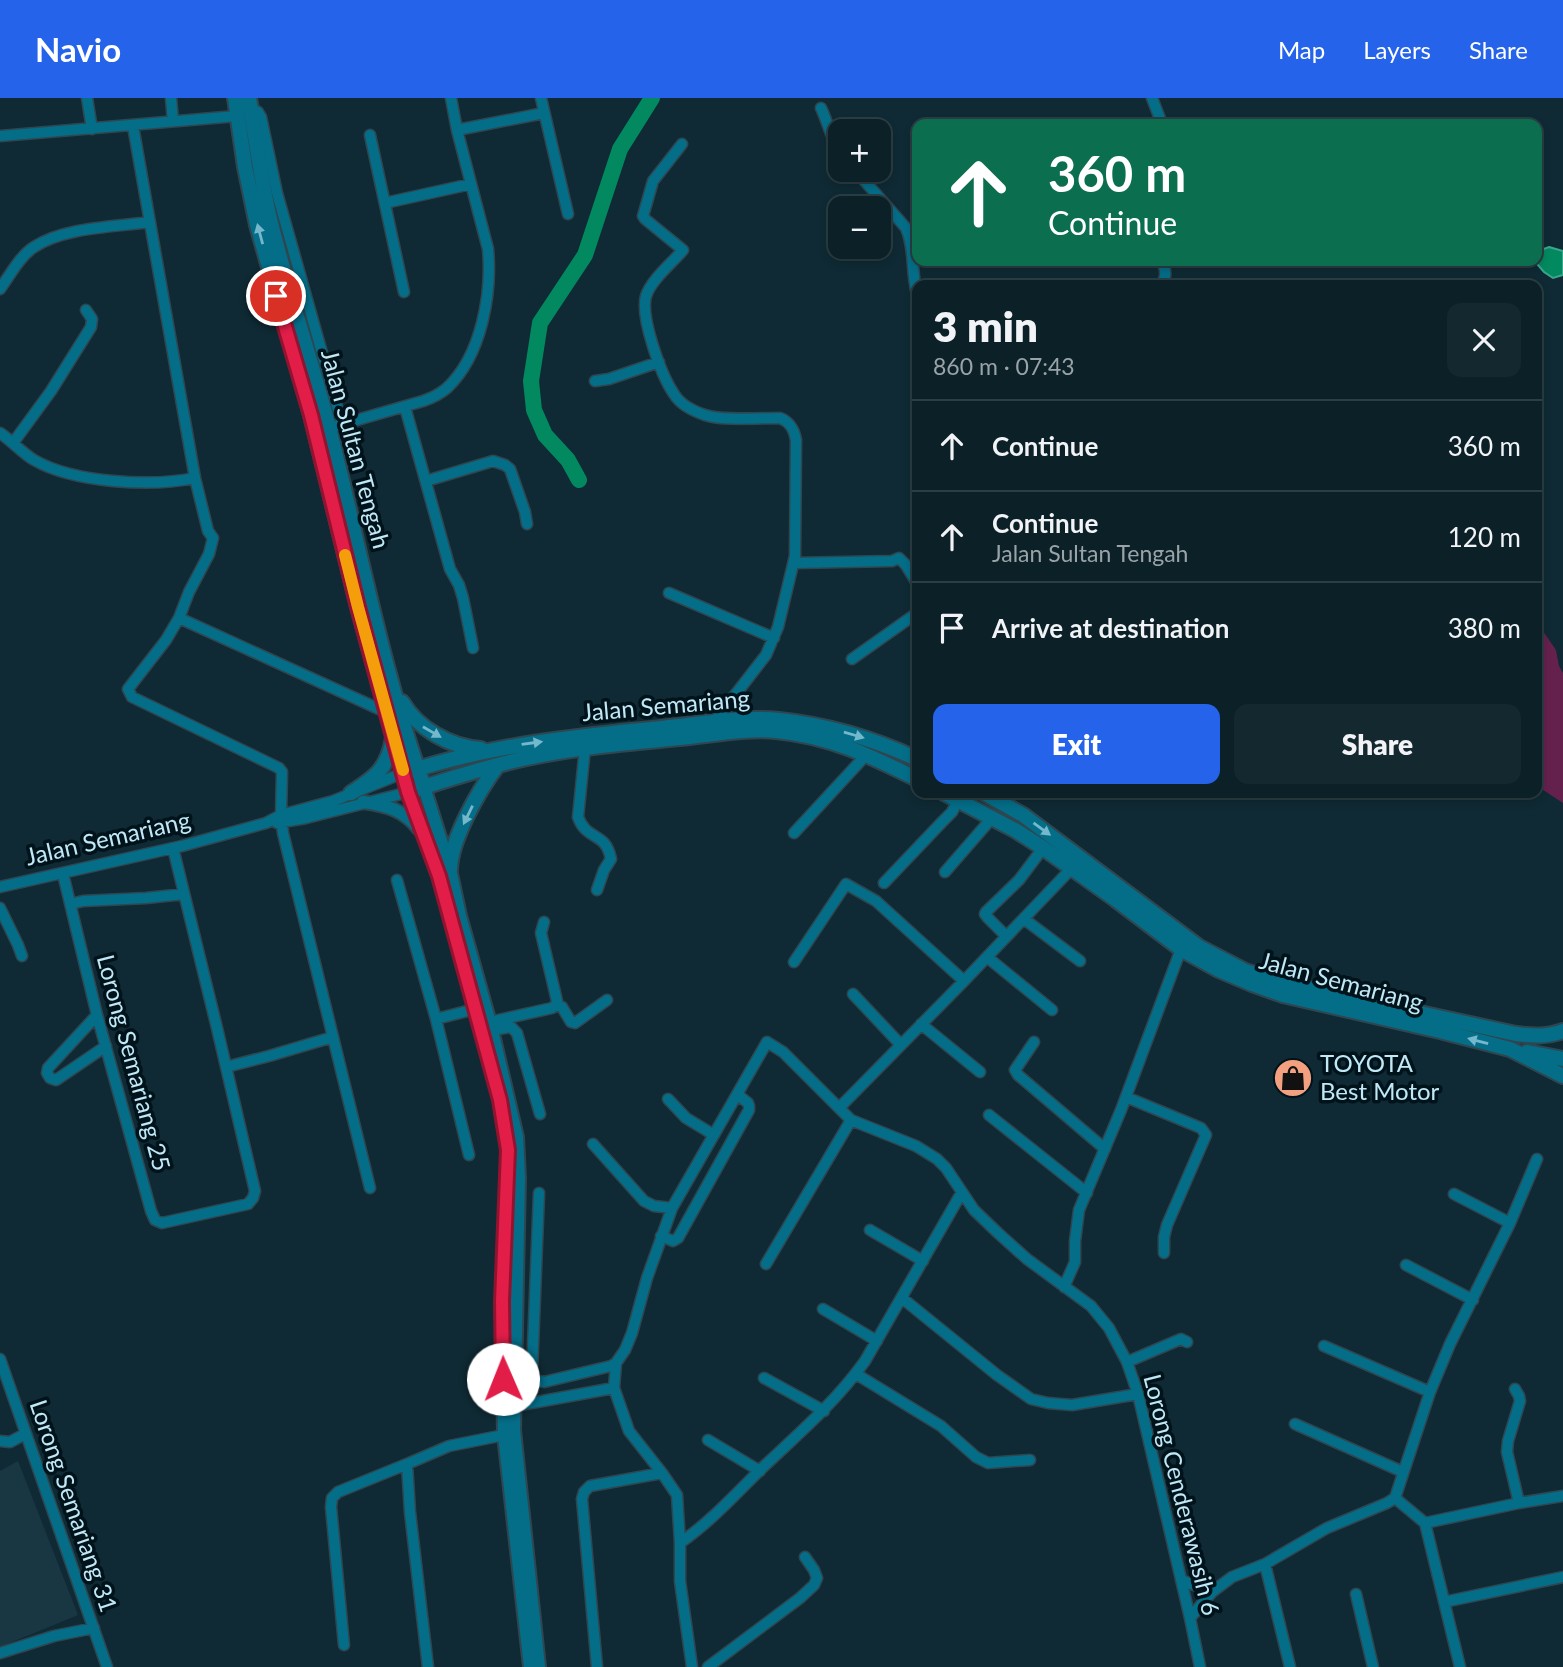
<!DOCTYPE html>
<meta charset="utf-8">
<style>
body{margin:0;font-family:Lato,sans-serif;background:#14282f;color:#f1f3f6;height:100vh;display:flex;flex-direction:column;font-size:26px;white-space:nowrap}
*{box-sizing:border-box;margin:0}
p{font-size:23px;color:#9aa3a7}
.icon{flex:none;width:38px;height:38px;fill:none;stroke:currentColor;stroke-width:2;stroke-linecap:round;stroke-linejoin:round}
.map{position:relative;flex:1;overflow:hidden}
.sheet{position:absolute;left:912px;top:182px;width:630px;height:518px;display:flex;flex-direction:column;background:#0b2027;border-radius:14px;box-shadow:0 4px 10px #0003,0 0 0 2px #2b3e44}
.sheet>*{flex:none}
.banner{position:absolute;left:912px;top:21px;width:630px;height:147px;border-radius:14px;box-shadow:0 4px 10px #0003,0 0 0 2px #2b3e44;background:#0b6e4f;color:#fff;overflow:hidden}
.buttons{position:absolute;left:828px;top:21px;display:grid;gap:14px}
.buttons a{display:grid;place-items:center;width:63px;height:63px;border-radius:14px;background:#0b2027;box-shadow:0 4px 10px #0003,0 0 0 2px #2b3e44;font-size:35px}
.pin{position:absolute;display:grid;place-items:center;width:60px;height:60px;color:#fff;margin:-30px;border:4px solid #fff;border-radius:50%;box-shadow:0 2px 7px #0007}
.me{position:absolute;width:77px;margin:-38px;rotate:359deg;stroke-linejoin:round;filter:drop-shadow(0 0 5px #0008)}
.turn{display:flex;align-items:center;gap:24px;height:147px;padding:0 21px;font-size:32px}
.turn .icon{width:91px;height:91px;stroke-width:2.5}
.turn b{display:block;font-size:49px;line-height:60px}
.round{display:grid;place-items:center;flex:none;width:74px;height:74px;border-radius:14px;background:#14282f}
.summary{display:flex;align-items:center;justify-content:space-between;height:119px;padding:0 21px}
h1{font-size:42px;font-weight:800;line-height:52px}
.button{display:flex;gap:14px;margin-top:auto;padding:14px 21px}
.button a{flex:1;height:80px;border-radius:14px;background:#2563eb;color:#fff;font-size:28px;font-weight:800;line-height:80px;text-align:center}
.button a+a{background:#14282f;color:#f1f3f6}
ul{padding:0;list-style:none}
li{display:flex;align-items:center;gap:21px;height:91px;padding:0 21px;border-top:2px solid #2b3e44}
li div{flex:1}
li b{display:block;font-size:26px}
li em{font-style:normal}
header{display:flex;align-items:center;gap:42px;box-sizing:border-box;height:98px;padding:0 35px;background:#2563eb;color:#fff}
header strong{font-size:33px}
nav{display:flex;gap:38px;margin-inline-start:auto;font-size:24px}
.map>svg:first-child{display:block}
.built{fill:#183743}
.green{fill:#64214d}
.water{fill:#03895f;stroke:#3ca68d;stroke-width:2}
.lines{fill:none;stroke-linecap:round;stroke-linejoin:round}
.river{stroke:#03895f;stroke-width:16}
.minor-casing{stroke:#2e4650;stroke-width:13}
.tertiary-casing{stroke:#2e4650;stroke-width:16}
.secondary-casing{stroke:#2e4650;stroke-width:18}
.minor{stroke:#046e89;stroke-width:10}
.tertiary{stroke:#046e89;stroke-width:12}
.secondary{stroke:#046e89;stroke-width:14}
.oneway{fill:#75b7cb}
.route-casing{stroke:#92132f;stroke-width:18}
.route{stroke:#e11d48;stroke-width:12}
.slow{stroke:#f59e0b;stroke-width:12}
.labels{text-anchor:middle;stroke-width:7;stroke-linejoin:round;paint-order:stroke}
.street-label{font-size:24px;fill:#c0e8f7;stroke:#00131b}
.poi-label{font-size:24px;fill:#c0e8f7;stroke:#00131b;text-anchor:start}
</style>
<header>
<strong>Navio</strong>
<nav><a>Map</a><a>Layers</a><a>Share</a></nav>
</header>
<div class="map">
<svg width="1563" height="1569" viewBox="0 0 1563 1569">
<rect width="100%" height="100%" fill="#0f2a34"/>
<path class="built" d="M 18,1363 L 78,1517 L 0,1549 L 0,1373 Z"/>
<path class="green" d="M 1536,523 L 1556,552 L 1559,568 L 1563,575 L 1563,705 L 1537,688 Z"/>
<path class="water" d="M 1549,149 L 1563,153 L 1563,177 L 1553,180 L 1544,174 L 1537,166 L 1538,153 Z"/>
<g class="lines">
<path class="river" d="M 579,382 L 568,362 L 545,337 L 534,312 L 531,283 L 540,225 L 585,157 L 620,51 L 652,0"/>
<g class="minor-casing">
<path id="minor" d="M 87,0 L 92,31
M 171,0 L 173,23
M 541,0 L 568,116
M 1152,0 L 1162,26
M 251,10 L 258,14 L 261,19 L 277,95 L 342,326
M 821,10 C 828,25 831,40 840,53
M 133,28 L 195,380 L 208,433 L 213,440 L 209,456 L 189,494 L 179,520 L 166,542 L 128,591 L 132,599 L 279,670 L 282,674 L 281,717 L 283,735 L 370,1090
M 457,32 L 544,15
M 370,37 L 404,194
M 0,38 L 237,18
M 682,46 L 653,83 L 643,118 L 645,121 L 683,152 C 672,165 651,182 646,198 C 640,219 661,277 674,296 C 680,306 693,313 705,317 C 723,323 759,320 780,320 C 790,324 794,331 796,342 L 795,458 L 778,529 L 766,557 L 714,624
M 855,72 L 906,130 C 915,150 911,174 917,196
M 385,105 L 471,86
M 1161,187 C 1167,178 1166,173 1162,163
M 0,191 C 10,177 20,158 34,149 C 64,129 114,129 150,124
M 595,283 L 609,281 L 659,264
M 405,309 L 450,471 L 459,487 L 463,500 L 473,550
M 329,330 L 423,303 C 432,300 440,296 447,290 C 482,257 492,195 488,151 L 457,32 L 451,0
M 0,335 C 12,343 22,355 34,362 C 74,385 151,389 195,380
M 13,345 L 51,293 L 91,229 L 92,221 L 86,212
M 426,383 L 493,363 L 505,367 L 510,371 L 525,414 L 527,426
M 794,465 L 892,463 L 899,460 L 906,467 L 917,485
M 669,495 L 774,540
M 179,520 L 379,611
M 852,561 L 917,515
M 585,650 L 578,719 C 587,744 605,732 611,761 L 604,772 L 597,792
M 277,725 L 306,720 L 409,694
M 794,735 L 867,656
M 945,774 L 992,720
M 63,776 L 97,917 L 151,1113 L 155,1122 L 162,1125 L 248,1106 L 253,1100 L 255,1093 L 217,930 L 173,750
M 397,782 L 436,921 L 469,1057
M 884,785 L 943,723 L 952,714 L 958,702
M 0,789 L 182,748 L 266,725 L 281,717 L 333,703 L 403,675
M 71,806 L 83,803 L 146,800 L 184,796
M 0,810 L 18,847 L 22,858
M 1024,821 L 1080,863
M 1006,838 L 988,820 L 985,816 L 986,814 L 1019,782 L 1043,750
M 987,859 L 1052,912
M 794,864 L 846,786 L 876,803 L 964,883
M 853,896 L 901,947
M 556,907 L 562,909 L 571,924 L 575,925 L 607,902
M 97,917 L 48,970 L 47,975 L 50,980 L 56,982 L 106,948
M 436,921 L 475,911
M 490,924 L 552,910 L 556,907 L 557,903 L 541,835 L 544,824
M 921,926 L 980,974
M 492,932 L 511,929 L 517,935 L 540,1016
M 1034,944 L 1015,972 L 1018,977 L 1105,1051
M 226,969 L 269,958 L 333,939
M 1126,999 L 1201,1030 L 1206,1037 L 1167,1127 L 1164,1139 L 1164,1155
M 668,1001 L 686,1020 L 714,1037
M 839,1010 L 964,883 L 1072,770
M 989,1017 L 1087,1095
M 593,1046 L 644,1103 L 654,1108 L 672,1110
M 539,1095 L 532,1274 L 535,1282 L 544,1284 L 611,1268 L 616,1265 L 625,1252 L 632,1235 L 647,1180 L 672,1110 L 767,944 L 783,954 L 851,1022 L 916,1048 L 937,1061 L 946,1070 L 974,1112 L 998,1135 L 1027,1161 L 1091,1208 L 1109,1230 L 1127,1264 L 1138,1296 L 1190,1520 L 1200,1569
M 1454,1096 L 1510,1125
M 870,1132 L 923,1163
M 661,1138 L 673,1143 L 678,1140 L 749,1012 L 749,1008 L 748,1005 L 738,997
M 766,1166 L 851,1022
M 1406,1167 L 1473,1202
M 1064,1189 L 1075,1164 L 1075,1143 L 1079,1112 L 1121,1012 L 1181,851
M 902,1200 L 997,1277 L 1031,1301 L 1048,1305 L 1072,1307 L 1138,1296
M 823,1211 L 877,1243
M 1324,1248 L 1430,1294
M 0,1261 L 107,1569
M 1127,1264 L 1181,1241 L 1187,1244
M 616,1265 L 614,1290 L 629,1333 L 662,1375 L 677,1397 L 680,1445 L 680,1483 L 692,1569
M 856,1276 L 941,1328 L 976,1359 L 988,1365 L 1030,1362
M 764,1280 L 824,1313
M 1515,1291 L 1519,1298 L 1520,1303 L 1508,1343 L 1507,1354 L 1519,1405
M 515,1308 L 614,1290
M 1295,1326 L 1403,1374
M 708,1342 L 760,1373
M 0,1343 L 10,1344 L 25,1336
M 1395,1400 L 1425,1425 L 1460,1569
M 1425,1425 L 1519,1405 L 1563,1398
M 680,1445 C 710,1424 734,1398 760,1372 C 797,1337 835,1305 865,1263 L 962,1094
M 1265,1466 L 1290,1569
M 1181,1482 L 1212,1494
M 1356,1496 L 1373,1569
M 1444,1504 L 1563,1479
M 1190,1520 L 1212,1494 L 1232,1479 L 1265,1466 L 1327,1430 L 1387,1405 L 1395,1400 L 1430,1294 L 1450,1246 L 1510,1125 L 1537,1061
M 344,1547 L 331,1409 L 332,1400 L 338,1394 L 407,1366
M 0,1555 L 54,1538 L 94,1530
M 428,1569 L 410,1414 L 407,1366 L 449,1348 L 504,1337
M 597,1569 L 582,1401 L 584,1394 L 590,1388 L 662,1375
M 708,1569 L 800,1500 L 814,1487 L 817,1480 L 814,1472 L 805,1459"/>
</g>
<g class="tertiary-casing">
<path id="tertiary" d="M 424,689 L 450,771 L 460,818 L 492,932 L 517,1039 L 519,1080 L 514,1332 L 539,1569
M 409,694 L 439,778 L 500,1002 L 508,1052 L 502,1203 L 504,1337 L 530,1569
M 363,704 C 386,707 404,712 419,731"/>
</g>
<g class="secondary-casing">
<path id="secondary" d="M 235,0 L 245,69 L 257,127 L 311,317 L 358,509 L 409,694 C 445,682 489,668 527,660 C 577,649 629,645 680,640 C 712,637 745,630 776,633 C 829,638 871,658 917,681
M 249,0 C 256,42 261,84 271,125 C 288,194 311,261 329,330 C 360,450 382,573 424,689
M 402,604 C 418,631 450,649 481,651
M 411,673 C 492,647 578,638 662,630 C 701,626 741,618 779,622 C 827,627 874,641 917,661
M 351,695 C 376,679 388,670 393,640
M 944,695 L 1015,732 L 1043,750 L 1115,801 L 1181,851 L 1219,872 L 1252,886 L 1283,897 L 1440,933 L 1510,951 L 1563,978
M 984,695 L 1023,717 L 1199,849 L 1245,873 L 1291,887 L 1516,936 C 1533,938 1547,939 1563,933
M 450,771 C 451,741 479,692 497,668
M 1527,954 L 1563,961"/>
</g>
<use href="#minor" class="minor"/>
<use href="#tertiary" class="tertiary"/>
<use href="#secondary" class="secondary"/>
</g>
<defs><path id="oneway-solid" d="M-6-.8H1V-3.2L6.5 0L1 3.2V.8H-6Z" transform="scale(1.75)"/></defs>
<g class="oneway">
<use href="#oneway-solid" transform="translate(260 136) rotate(-105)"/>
<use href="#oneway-solid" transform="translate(432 634) rotate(30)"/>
<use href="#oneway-solid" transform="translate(854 637) rotate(16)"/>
<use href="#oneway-solid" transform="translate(532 645) rotate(-8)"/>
<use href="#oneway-solid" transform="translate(468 717) rotate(116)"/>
<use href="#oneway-solid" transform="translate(1042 731) rotate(36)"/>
<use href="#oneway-solid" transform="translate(1478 943) rotate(-165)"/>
</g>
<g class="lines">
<g class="route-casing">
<path id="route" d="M 276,198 L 311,317 L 358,509 L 408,694 L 439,778 L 500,1002 L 508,1052 L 502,1203 L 503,1281"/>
</g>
<use href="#route" class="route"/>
<path class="slow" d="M 345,457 L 358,509 L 403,672"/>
</g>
<defs>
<g id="shop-disc" transform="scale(2.0125)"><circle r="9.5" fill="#f2a07f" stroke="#00131b"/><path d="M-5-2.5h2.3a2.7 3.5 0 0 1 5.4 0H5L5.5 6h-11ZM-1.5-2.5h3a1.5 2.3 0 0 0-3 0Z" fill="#111"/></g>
</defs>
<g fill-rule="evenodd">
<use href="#shop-disc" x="1293" y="980"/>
</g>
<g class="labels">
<g class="street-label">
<text transform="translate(355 351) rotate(75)" y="8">Jalan Sultan Tengah</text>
<text transform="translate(666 608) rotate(-5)" y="8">Jalan Semariang</text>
<text transform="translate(108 741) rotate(-13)" y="8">Jalan Semariang</text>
<text transform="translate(1341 884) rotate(15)" y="8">Jalan Semariang</text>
<text transform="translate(133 965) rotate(75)" y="8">Lorong Semariang 25</text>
<text transform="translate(1181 1397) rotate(76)" y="8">Lorong Cenderawasih 6</text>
<text transform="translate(73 1408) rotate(71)" y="8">Lorong Semariang 31</text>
</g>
<g class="poi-label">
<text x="1320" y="974">TOYOTA<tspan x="1320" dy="28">Best Motor</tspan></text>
</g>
</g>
</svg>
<div class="buttons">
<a>+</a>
<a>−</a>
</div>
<div class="pin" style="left:276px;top:198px;background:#d93025"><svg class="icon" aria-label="arrive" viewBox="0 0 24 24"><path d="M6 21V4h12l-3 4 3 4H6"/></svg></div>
<svg class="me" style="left:503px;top:1281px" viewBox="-20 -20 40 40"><circle r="19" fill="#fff"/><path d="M0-13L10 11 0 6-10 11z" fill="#e11d48"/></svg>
<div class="banner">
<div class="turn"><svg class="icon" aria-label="ahead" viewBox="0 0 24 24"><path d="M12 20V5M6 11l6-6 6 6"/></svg><div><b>360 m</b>Continue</div></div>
</div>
<section class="sheet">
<div class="summary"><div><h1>3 min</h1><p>860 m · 07:43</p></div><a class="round"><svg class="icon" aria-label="close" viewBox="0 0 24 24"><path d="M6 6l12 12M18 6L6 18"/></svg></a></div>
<ul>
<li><svg class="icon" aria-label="ahead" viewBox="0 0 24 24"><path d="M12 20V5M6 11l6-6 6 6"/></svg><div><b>Continue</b></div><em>360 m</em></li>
<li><svg class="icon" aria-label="ahead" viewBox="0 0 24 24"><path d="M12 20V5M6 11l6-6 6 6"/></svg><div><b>Continue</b><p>Jalan Sultan Tengah</p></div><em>120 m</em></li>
<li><svg class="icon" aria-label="arrive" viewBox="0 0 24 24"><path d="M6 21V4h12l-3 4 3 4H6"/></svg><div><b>Arrive at destination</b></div><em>380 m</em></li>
</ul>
<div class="button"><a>Exit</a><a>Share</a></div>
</section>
</div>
